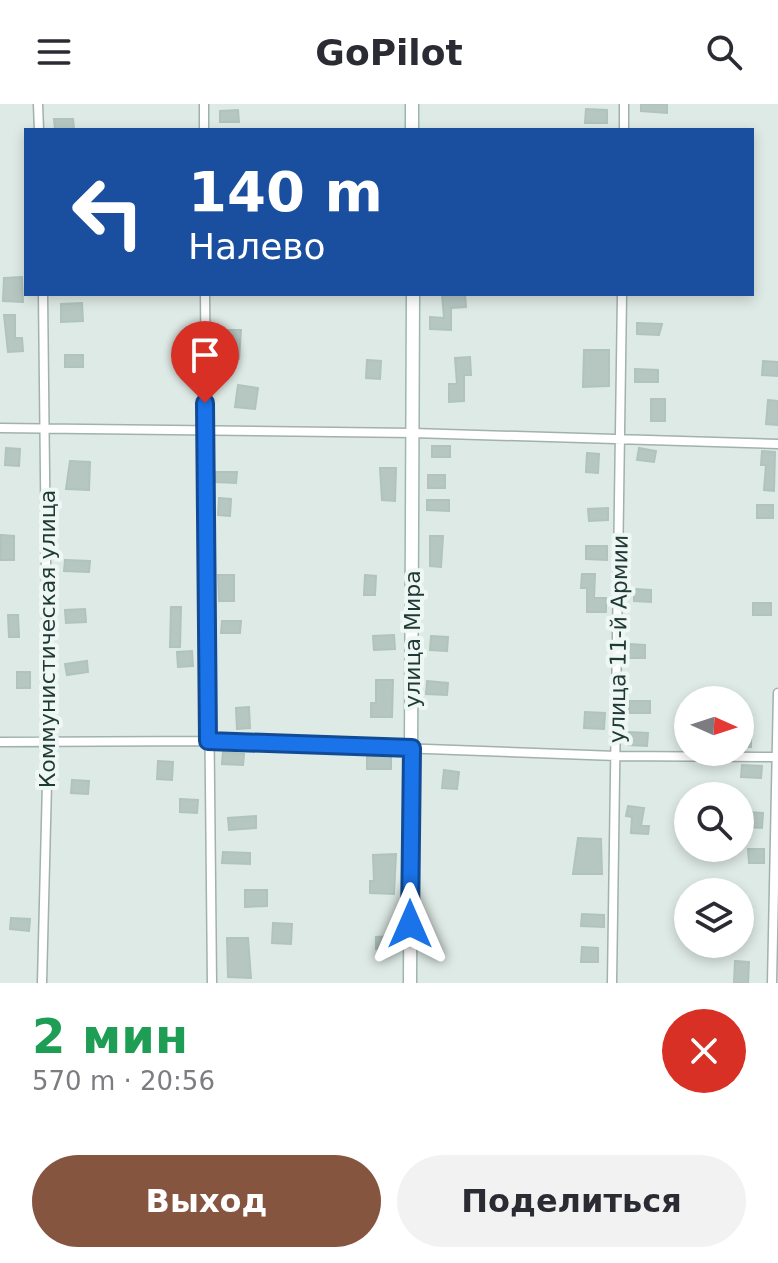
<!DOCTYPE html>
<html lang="ru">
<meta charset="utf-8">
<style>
body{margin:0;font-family:"DejaVu Sans",sans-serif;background:#f2f2f3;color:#2b2b33;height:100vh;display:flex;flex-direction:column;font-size:30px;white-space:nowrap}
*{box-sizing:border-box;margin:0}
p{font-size:26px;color:#7c7c81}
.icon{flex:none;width:44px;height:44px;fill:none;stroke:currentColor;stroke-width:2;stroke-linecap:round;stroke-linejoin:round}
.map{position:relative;height:879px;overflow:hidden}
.drawer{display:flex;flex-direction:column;background:#fff;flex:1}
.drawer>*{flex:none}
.hud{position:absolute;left:24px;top:24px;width:730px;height:168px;border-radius:0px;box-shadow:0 4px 12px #0003;background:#1a4fa0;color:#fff;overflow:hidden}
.needle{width:52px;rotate:93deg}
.fabs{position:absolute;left:674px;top:582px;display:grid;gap:16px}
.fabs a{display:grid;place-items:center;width:80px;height:80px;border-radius:50%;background:#fff;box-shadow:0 4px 12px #0003;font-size:40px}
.pin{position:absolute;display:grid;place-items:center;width:68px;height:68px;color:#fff;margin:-82px -34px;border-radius:50% 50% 50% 0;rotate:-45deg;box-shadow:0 0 8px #0007}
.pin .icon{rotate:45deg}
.me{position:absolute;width:88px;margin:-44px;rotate:0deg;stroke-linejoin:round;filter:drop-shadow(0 0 6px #0008)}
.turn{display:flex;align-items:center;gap:28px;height:168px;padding:0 32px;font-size:36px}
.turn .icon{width:104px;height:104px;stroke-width:2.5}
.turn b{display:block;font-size:56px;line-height:68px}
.round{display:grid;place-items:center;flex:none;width:84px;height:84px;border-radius:42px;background:#f2f2f3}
.headline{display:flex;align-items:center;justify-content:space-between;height:136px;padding:0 32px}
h1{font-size:48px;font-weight:600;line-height:60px;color:#1e9e55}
.cta{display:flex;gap:16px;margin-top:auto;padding:16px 32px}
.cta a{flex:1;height:92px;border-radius:48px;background:#865540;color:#fff;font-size:32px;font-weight:600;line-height:92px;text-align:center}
.cta a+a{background:#f2f2f3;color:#2b2b33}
header{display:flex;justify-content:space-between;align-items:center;height:104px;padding:0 32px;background:#fff;font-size:36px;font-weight:600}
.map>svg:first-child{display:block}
.building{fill:#b6c7c2;stroke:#b0c3bd;stroke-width:2}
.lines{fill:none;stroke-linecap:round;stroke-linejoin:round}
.street-casing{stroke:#a1b1ad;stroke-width:11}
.secondary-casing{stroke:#9db6af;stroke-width:15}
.street{stroke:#fff;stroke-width:8}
.secondary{stroke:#fff;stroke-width:12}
.route-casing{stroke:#114b97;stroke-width:20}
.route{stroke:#1a73e8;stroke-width:14}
.labels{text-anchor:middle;stroke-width:8;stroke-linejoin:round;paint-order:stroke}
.street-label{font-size:22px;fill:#1f3935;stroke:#eef7f3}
</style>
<header><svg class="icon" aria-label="menu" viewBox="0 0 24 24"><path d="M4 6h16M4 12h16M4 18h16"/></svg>GoPilot<svg class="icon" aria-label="search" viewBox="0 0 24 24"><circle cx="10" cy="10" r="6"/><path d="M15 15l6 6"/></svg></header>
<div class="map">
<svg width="778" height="879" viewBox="0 0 778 879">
<rect width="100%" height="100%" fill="#deeae5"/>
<path class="building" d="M 641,0 L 667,0 L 667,9 L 641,7 Z
M 586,5 L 607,6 L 607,19 L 585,19 Z
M 238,6 L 239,18 L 220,18 L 220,7 Z
M 54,15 L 73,15 L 74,25 L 55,26 Z
M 22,173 L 23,198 L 3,197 L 4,174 Z
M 442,190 L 465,190 L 466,203 L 451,204 L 451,226 L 430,225 L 430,213 L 444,214 Z
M 82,199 L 83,217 L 61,218 L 61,200 Z
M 4,211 L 15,211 L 15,234 L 22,234 L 23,247 L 8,248 Z
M 637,219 L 662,220 L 659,231 L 637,230 Z
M 219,226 L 241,226 L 239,255 L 219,254 Z
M 584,246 L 609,246 L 609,282 L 583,283 Z
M 65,251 L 83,251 L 83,263 L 65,263 Z
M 470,253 L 471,271 L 464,271 L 464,297 L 449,298 L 449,280 L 457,280 L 455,254 Z
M 367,256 L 381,257 L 380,275 L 366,274 Z
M 763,257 L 778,258 L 778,272 L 762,271 Z
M 635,265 L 658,266 L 658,278 L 635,278 Z
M 238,281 L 258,284 L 255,305 L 235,303 Z
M 651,295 L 665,295 L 665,317 L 651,317 Z
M 768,296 L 778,297 L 778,321 L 766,320 Z
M 432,342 L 450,342 L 450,353 L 432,353 Z
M 6,344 L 20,345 L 19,362 L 5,361 Z
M 639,344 L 656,347 L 654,358 L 637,356 Z
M 762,347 L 775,348 L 774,387 L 764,386 L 766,361 L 761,361 Z
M 587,349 L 599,350 L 598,369 L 586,368 Z
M 70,357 L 90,358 L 89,386 L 66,385 Z
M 380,364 L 396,364 L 395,397 L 382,396 Z
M 215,368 L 237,368 L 236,379 L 215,378 Z
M 428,371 L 445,371 L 445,384 L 428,384 Z
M 219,394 L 231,395 L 230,412 L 218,411 Z
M 427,396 L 449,396 L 449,407 L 427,406 Z
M 757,401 L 773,401 L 773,414 L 757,414 Z
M 608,404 L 608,416 L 589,417 L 588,405 Z
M 1,431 L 14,432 L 14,456 L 1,456 Z
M 430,432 L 443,432 L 441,463 L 430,462 Z
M 586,442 L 607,442 L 607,456 L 586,455 Z
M 65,456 L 90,457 L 89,468 L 64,467 Z
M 582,470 L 595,470 L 594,494 L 606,494 L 606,508 L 587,508 L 587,484 L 581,484 Z
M 218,471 L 234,471 L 234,497 L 219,497 Z
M 365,471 L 376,472 L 375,491 L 364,491 Z
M 634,485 L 651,486 L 651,498 L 634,497 Z
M 753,499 L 771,499 L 771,511 L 753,511 Z
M 171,503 L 181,503 L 180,543 L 170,543 Z
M 85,505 L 86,518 L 66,519 L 65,506 Z
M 8,511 L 18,511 L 19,533 L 9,533 Z
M 222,517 L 241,517 L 240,529 L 221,529 Z
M 394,531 L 395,545 L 374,546 L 373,532 Z
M 431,532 L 448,533 L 447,547 L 430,546 Z
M 629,540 L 645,541 L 645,554 L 628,554 Z
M 192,547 L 193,562 L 178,563 L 177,548 Z
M 87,557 L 88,568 L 67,571 L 65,560 Z
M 17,568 L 30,568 L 30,584 L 17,584 Z
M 376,576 L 393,576 L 392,613 L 371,613 L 371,599 L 376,599 Z
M 427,577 L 448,579 L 447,591 L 426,590 Z
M 629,597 L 650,597 L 650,609 L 629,609 Z
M 249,603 L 250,624 L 237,625 L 236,604 Z
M 585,608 L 605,609 L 604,625 L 584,624 Z
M 740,621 L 751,622 L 751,643 L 740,643 Z
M 628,628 L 648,629 L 647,642 L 628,641 Z
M 223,648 L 244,650 L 243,661 L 222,660 Z
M 367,652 L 391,652 L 391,665 L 367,665 Z
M 158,657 L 173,658 L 172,676 L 157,675 Z
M 742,661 L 762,662 L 761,674 L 741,673 Z
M 444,666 L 459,668 L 457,685 L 442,684 Z
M 72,676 L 89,677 L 88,690 L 71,689 Z
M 180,695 L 198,696 L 197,709 L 180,708 Z
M 628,702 L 644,704 L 641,722 L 649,722 L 648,730 L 631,729 L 632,713 L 626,712 Z
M 748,708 L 763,709 L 762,724 L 747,723 Z
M 256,712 L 256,724 L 229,726 L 228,714 Z
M 578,734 L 601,735 L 602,770 L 573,770 Z
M 748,745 L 764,745 L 764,759 L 749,759 Z
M 223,748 L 250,749 L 250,760 L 222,759 Z
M 396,750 L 394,790 L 370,789 L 370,777 L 374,777 L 373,751 Z
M 245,786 L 267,786 L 267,802 L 245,803 Z
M 582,810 L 604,811 L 604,823 L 581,822 Z
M 11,814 L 30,815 L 29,827 L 10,825 Z
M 273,819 L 292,820 L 291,840 L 272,839 Z
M 396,832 L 396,844 L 376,845 L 376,833 Z
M 227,834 L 248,834 L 251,874 L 228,873 Z
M 582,843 L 598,844 L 598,858 L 581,858 Z
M 735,857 L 749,858 L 748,879 L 734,879 Z"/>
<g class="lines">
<g class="street-casing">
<path id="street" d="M 38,0 L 39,26
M 204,0 L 204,26
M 624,26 L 624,0
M 205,190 L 212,879
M 0,324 L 413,329 L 778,340
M 0,638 L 208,637 L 616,652 L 776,653
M 42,879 L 48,639 L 43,190
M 612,879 L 622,190
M 772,879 L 778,589"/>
</g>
<g class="secondary-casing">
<path id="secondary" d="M 412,0 L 412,26
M 410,879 L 413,190"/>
</g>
<use href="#street" class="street"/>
<use href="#secondary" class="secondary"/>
</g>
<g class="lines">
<g class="route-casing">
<path id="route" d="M 205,299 L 208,637 L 412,644 L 410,820"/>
</g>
<use href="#route" class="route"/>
</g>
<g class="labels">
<g class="street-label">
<text transform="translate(47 535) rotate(-90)" y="8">Коммунистическая улица</text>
<text transform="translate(412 535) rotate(-90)" y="8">улица Мира</text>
<text transform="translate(618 535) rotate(-89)" y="8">улица 11-й Армии</text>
</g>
</g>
</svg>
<div class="fabs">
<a><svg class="needle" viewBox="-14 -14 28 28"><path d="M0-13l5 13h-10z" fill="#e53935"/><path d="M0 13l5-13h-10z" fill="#7c7c81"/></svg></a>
<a><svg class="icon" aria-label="search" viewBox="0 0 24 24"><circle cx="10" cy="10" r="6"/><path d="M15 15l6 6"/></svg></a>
<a><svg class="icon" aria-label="layers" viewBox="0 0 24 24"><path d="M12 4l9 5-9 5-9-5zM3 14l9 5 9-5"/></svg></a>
</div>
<div class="pin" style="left:205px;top:299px;background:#d93025"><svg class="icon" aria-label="arrive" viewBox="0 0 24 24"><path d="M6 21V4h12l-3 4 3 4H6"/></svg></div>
<svg class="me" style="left:410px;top:820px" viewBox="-20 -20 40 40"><path d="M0-17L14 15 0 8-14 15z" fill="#1a73e8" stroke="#fff" stroke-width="4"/></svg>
<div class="hud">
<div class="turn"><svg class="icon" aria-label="left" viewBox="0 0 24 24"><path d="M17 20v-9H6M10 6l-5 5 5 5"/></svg><div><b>140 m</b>Налево</div></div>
</div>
</div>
<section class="drawer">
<div class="headline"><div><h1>2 мин</h1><p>570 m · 20:56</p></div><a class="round" style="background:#d93025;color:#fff"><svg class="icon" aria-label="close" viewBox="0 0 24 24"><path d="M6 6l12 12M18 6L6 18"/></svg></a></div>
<div class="cta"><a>Выход</a><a>Поделиться</a></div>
</section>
